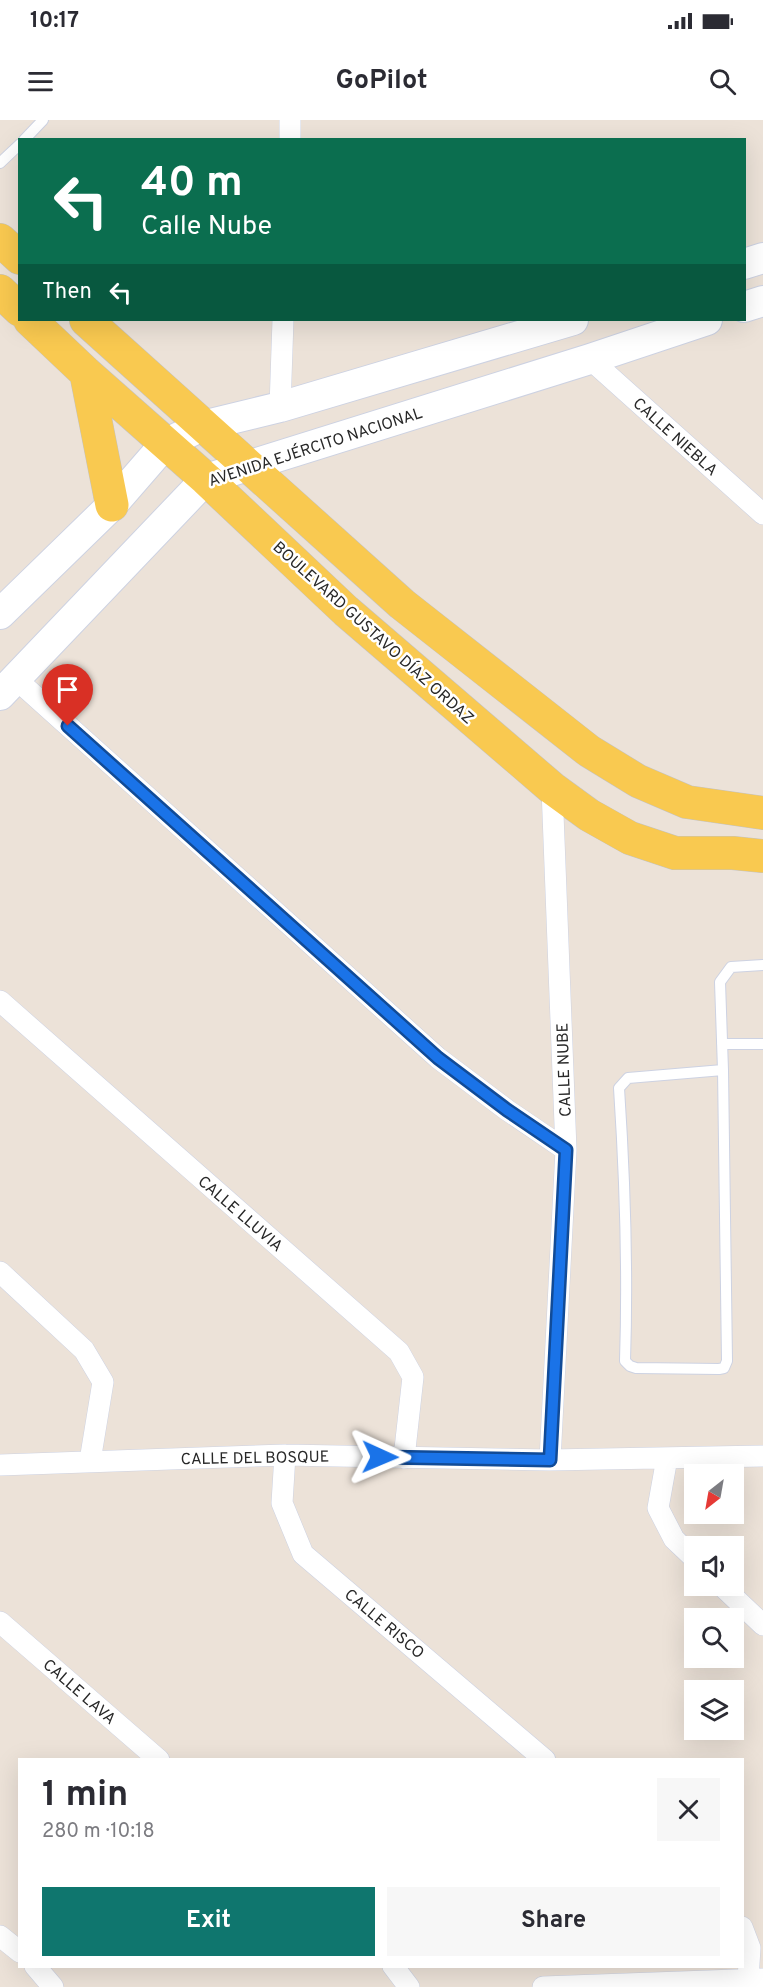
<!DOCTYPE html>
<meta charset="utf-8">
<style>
body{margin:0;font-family:Overpass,sans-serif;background:#f7f7f7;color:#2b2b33;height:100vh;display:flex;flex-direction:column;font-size:22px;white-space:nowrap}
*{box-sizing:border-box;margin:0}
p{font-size:20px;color:#7c7c81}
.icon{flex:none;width:33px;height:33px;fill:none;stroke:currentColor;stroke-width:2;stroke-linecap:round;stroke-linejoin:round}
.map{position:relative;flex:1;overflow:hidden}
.sheet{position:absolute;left:18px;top:1638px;width:726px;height:210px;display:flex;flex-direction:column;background:#fff;border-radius:0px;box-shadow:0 6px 24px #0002}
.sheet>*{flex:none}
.top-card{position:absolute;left:18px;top:18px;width:728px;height:183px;border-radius:0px;box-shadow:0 6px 24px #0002;background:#0b6e4f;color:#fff;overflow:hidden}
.needle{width:39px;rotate:211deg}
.buttons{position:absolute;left:684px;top:1344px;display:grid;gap:12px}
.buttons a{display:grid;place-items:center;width:60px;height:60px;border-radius:0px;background:#fff;box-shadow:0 6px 24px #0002;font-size:30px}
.pin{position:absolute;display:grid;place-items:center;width:51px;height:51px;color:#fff;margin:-62px -26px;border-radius:50% 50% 50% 0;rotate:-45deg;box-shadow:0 0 6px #0007}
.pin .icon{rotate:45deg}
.me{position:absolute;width:66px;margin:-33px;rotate:91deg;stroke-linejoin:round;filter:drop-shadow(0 0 4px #0008)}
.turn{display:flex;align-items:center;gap:21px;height:126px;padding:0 24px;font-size:27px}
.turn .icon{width:78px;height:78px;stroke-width:2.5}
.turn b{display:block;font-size:42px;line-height:51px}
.then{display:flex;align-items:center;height:57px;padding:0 24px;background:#0003;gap:12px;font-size:22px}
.round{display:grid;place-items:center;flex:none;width:63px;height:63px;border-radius:0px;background:#f7f7f7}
.headline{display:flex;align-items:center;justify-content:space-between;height:102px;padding:0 24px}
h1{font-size:36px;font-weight:700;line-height:45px}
.cta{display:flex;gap:12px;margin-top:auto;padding:12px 24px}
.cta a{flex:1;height:69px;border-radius:0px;background:#0f766e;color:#fff;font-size:24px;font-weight:700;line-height:69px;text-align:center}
.cta a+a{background:#f7f7f7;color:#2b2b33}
.status{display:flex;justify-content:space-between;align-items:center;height:42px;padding:0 30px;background:#fff;direction:ltr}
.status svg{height:16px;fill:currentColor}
header{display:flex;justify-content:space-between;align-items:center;height:78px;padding:0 24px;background:#fff;font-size:27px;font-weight:700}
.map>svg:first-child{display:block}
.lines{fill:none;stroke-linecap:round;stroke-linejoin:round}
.service-casing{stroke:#cdd2e2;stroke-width:12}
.minor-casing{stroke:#cdd2e2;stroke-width:22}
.secondary-casing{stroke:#cdd2e2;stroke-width:32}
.primary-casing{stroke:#c3c3c3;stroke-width:34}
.service{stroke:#fff;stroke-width:10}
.minor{stroke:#fff;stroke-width:21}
.secondary{stroke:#fff;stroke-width:30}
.primary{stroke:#f9c950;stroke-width:33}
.route-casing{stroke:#114b97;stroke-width:15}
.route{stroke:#1a73e8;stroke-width:10}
.labels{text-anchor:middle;stroke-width:5;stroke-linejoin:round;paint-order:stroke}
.street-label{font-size:16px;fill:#282828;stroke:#fff}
</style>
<div class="status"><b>10:17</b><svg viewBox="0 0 49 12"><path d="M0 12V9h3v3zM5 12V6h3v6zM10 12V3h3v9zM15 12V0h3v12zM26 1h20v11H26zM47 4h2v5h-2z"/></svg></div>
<header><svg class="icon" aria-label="menu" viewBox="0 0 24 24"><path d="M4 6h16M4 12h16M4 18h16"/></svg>GoPilot<svg class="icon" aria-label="search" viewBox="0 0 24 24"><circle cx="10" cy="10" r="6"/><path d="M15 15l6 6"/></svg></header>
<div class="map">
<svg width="763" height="1867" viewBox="0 0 763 1867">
<rect width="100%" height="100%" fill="#ece2d8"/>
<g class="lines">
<g class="service-casing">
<path id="service" d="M 24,20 L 43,0
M 0,43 L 20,24
M 722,924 L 763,924
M 723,950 L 628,958 L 619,968 C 625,1059 628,1150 625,1241 L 630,1246 L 636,1248 L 719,1249 L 724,1248 L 727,1241 L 723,950 L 720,862 L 731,847 L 763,845"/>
</g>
<g class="minor-casing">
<path id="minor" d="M 290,20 L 290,0
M 590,239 L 763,394
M 280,287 L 283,200
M 16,559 L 438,938 L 507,990 L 566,1030
M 0,881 L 399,1232 L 413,1257 L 404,1338
M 0,1152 L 84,1230 L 103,1262 L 90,1341
M 285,1335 L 282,1383 L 303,1434 L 545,1640
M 667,1338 L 658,1388 L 674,1419 L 694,1438
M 550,1340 L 566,1030 L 552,668
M 0,1345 L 285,1335 L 550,1340 L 763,1336
M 722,1466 L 763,1505
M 0,1502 L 159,1640
M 742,1807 L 750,1828 L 748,1859
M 0,1816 L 20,1832
M 35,1846 L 53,1867
M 393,1846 L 409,1867
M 543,1867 L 763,1859"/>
</g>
<g class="secondary-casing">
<path id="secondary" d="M 744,144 L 763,138
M 744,187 L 763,181
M 0,494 L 112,385 L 165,324 L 202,306 L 280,287 L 573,200
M 0,575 L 206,359 L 590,239 L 707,200"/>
</g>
<g class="primary-casing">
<path id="primary" d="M 0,120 L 20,138
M 0,171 L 20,190
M 30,200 L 86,253 L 206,359 L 346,491 L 552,668 L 589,695 L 630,718 L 675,733 L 733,733 L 763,736
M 86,200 L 402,484 L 589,631 L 638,661 L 687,682 L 763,693
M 86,253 L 112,385"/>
</g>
<use href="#service" class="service"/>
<use href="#minor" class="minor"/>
<use href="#secondary" class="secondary"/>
<use href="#primary" class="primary"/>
</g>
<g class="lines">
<g class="route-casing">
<path id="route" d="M 68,606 L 438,938 L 507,990 L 566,1030 L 550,1340 L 380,1337"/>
</g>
<use href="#route" class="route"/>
</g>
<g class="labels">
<g class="street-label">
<text transform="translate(676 316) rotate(42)" y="6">CALLE NIEBLA</text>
<text transform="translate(315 326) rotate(-18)" y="6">AVENIDA EJÉRCITO NACIONAL</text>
<text transform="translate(374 512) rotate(42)" y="6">BOULEVARD GUSTAVO DÍAZ ORDAZ</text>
<text transform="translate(563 950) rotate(-92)" y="6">CALLE NUBE</text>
<text transform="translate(241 1093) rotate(41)" y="6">CALLE LLUVIA</text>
<text transform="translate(255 1337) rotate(-1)" y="6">CALLE DEL BOSQUE</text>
<text transform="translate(385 1503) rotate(40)" y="6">CALLE RISCO</text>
<text transform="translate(80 1571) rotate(41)" y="6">CALLE LAVA</text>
</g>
</g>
</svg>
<div class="buttons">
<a><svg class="needle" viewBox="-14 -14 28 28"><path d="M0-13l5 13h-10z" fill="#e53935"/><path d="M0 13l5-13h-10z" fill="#7c7c81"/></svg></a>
<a><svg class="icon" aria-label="sound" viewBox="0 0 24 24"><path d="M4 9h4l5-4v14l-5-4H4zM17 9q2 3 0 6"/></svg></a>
<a><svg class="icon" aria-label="search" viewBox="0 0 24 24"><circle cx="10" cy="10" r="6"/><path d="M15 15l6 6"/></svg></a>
<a><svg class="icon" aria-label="layers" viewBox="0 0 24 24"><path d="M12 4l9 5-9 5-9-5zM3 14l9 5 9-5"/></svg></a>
</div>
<div class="pin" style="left:68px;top:606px;background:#d93025"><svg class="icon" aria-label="arrive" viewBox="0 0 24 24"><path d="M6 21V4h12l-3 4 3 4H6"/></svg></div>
<svg class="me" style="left:380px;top:1337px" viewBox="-20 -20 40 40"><path d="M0-17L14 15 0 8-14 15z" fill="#1a73e8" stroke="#fff" stroke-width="4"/></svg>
<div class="top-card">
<div class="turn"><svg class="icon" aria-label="left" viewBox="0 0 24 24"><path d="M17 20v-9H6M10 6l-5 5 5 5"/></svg><div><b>40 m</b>Calle Nube</div></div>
<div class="then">Then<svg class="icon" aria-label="left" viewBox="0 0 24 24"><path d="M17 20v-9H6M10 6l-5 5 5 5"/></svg></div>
</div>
<section class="sheet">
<div class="headline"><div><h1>1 min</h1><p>280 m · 10:18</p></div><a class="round"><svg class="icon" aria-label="close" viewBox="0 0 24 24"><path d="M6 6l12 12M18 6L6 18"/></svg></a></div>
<div class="cta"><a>Exit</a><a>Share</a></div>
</section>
</div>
